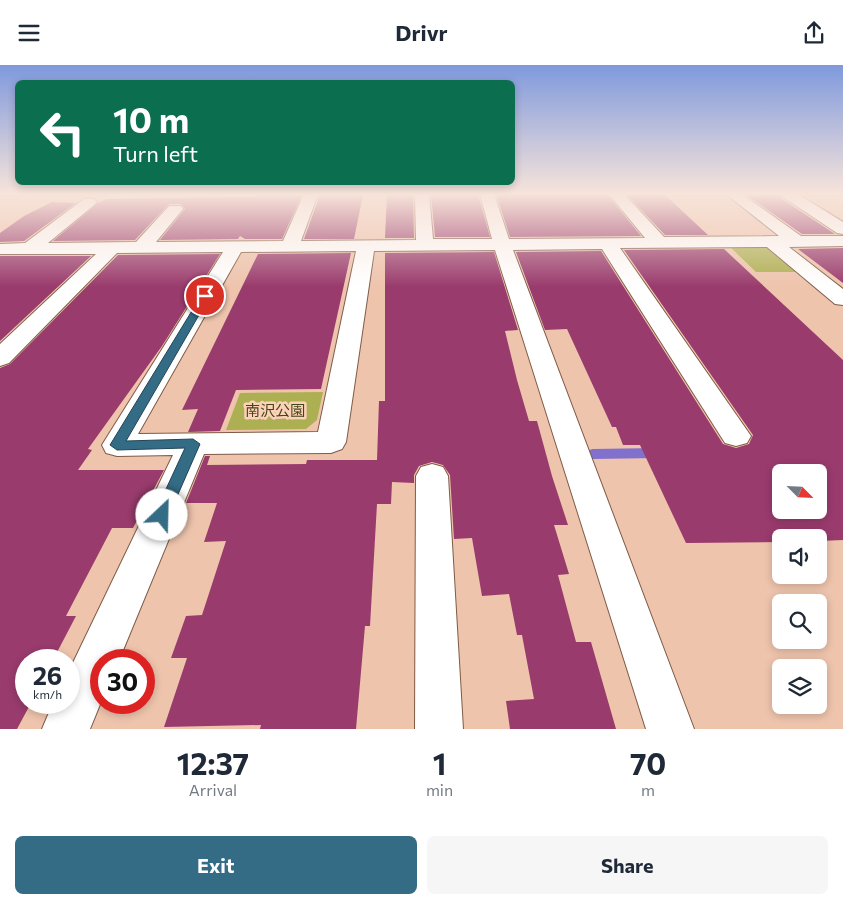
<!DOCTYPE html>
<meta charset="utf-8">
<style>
body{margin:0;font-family:Commissioner,"Noto Sans JP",sans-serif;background:#f6f6f7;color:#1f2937;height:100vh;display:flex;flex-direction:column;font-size:19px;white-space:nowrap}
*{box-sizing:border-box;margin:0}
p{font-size:16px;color:#747a83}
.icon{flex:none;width:28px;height:28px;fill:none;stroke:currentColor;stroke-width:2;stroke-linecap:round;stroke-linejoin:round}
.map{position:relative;height:664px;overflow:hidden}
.sheet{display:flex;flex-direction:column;background:#fff;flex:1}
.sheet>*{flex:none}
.banner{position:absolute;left:15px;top:15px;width:500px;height:105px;border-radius:8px;box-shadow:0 2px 8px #0003;background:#0b6e4f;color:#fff;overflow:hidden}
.needle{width:32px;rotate:114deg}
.buttons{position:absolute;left:772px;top:399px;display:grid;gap:10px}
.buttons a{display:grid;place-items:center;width:55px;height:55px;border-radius:8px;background:#fff;box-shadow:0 2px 8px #0003;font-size:25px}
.speed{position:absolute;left:15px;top:584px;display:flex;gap:10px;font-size:25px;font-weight:700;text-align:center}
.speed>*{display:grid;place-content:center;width:65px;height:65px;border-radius:50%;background:#fff;box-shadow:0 2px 8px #0003;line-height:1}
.speed small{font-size:12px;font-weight:400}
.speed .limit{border:8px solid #d22;background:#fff;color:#111}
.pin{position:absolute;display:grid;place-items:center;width:42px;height:42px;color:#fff;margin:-21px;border:2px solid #fff;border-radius:50%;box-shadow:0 1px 5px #0007}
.me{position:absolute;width:55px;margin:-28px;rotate:24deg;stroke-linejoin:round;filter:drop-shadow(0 0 4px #0008)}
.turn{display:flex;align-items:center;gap:18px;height:105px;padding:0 15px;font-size:22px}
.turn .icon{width:65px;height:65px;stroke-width:2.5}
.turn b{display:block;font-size:35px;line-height:42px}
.eta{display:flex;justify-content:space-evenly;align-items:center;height:85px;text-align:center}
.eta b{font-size:30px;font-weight:700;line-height:35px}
.primary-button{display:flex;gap:10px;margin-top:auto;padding:10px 15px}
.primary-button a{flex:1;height:58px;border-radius:8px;background:#346c86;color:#fff;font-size:20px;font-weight:700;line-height:58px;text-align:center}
.primary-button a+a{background:#f6f6f7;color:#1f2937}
header{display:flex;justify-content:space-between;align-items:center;height:65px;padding:0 15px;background:#fff;font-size:22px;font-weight:700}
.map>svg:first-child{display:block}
.green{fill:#adb052}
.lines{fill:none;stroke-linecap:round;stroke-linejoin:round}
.stream{fill:#8170cc;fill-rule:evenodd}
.building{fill:#993b6d;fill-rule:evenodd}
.minor-casing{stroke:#7f5b46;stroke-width:2}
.minor{fill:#fff;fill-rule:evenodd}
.route{fill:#346c86;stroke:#224657}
.labels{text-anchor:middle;stroke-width:5;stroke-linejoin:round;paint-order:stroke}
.park-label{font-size:15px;fill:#454617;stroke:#fcd1ba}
</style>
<header><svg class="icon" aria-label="menu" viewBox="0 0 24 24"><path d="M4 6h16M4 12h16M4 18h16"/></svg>Drivr<svg class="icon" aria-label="share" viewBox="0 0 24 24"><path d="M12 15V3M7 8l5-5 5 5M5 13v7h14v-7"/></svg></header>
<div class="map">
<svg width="843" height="664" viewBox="0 0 843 664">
<rect width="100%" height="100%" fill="#eec4ad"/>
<path class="green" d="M 725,177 L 772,177 L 808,207 L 756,207 Z
M 323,327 L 317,355 L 306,364 L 226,365 L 240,328 Z"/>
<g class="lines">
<path class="stream" d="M 659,383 L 663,385 L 665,388 L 663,391 L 659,393 L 592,394 L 588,392 L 586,389 L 588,386 L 592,384 Z"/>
</g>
<path class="building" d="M 257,129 L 302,130 L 282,174 L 245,174 L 240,171 L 238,174 L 160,175 L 185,144 L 181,139 L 169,139 L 135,175 L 53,176 L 98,138 L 106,134 L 255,132 Z
M 387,129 L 413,129 L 414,173 L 385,173 Z
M 431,129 L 478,129 L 490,172 L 435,172 Z
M 496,129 L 607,129 L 641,171 L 510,172 Z
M 626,129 L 664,129 L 708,170 L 665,170 Z
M 745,129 L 779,129 L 782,134 L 835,169 L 802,169 Z
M 320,130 L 363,130 L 354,174 L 304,174 Z
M 52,137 L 76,138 L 24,176 L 0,177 L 0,168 L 24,151 Z
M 843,183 L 843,218 L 798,184 Z
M 724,184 L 843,295 L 843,475 L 819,476 L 819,472 L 781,472 L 781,477 L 686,478 L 640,380 L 623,380 L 616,362 L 612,362 L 567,264 L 545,265 L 516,187 L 601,186 L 723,379 L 736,383 L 749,379 L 753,370 L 624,185 ZM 781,408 L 819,408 L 819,445 L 781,445 Z
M 494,187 L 518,265 L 505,266 L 517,315 L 529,356 L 537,356 L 552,411 L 568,460 L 554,460 L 569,509 L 558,510 L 576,577 L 591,577 L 616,664 L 510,664 L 506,636 L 534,634 L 522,570 L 517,570 L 509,529 L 482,531 L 472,473 L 454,474 L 450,410 L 443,400 L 432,397 L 419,401 L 414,410 L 414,418 L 392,417 L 391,439 L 377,439 L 370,561 L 365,561 L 356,664 L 260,664 L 261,660 L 164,662 L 187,593 L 171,593 L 186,551 L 202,550 L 226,476 L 204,477 L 217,438 L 186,438 L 205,391 L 210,391 L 207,400 L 306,399 L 307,395 L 377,395 L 379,336 L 385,336 L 385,188 Z
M 351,188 L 321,324 L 236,325 L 220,366 L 188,367 L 198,344 L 182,345 L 258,189 Z
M 220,189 L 162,281 L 88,384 L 92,385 L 78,405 L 164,405 L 133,463 L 112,463 L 66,551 L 76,551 L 53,595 L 26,595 L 26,638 L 31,638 L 17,664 L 0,664 L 0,303 L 10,299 L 118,190 Z
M 0,191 L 91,191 L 0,276 Z"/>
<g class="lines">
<g class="minor-casing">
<path id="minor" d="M 304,129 L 318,129 L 301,176 L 416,175 L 415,129 L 429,129 L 433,174 L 492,174 L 480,129 L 494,129 L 509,174 L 645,173 L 609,129 L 624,129 L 664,172 L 779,171 L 726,129 L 742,129 L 801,171 L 843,171 L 843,181 L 789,182 L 843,224 L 843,240 L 835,239 L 767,182 L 620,183 L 751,371 L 747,378 L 736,381 L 725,378 L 602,184 L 513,185 L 694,664 L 646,664 L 495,185 L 374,186 L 346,377 L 342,384 L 331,388 L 204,389 L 119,595 L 101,595 L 101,637 L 90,664 L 42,664 L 53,638 L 69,638 L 69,606 L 173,390 L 117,391 L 106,388 L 102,380 L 223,187 L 117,188 L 9,298 L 0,301 L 0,279 L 96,189 L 0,189 L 0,179 L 25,178 L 84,134 L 94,134 L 97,137 L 94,140 L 48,178 L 136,177 L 169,141 L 181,141 L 183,144 L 156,177 L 283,176 ZM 356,186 L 318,367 L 138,369 L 241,187 Z
M 781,129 L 798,129 L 843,157 L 843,169 L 837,168 L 783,132 Z
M 432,399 L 443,402 L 448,411 L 463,664 L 415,664 L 416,411 L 421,402 Z"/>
</g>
<use href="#minor" class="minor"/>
</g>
<linearGradient id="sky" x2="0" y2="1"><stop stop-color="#7f99dd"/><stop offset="0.58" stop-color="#f7e4da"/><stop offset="1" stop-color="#f7e4da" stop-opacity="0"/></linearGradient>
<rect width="843" height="222" fill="url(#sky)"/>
<path class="route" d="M 205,229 L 210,231 L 126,376 L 193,374 L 200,379 L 169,450 L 167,454 L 162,456 L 157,454 L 154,450 L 185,383 L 117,385 L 110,380 L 201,231 Z"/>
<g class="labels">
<g class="park-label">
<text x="275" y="351">南沢公園</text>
</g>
</g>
</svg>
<div class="buttons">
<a><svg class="needle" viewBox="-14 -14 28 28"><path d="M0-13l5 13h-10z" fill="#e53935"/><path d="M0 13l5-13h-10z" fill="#747a83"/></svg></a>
<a><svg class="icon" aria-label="sound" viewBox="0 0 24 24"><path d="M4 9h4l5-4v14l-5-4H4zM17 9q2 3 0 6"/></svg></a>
<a><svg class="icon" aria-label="search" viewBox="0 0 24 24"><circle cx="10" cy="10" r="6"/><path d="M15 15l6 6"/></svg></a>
<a><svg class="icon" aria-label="layers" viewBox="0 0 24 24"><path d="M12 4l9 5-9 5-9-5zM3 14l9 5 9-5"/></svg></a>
</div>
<div class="speed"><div>26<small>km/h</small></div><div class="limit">30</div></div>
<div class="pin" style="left:205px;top:231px;background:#d93025"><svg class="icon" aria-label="arrive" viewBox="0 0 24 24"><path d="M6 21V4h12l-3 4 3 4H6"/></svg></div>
<svg class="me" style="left:162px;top:450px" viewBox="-20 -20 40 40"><circle r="19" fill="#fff"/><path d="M0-13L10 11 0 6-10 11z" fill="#346c86"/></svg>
<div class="banner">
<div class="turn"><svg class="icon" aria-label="left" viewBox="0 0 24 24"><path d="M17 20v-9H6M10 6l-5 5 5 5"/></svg><div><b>10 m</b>Turn left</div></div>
</div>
</div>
<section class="sheet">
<div class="eta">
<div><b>12:37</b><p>Arrival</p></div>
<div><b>1</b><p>min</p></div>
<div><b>70</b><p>m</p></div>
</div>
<div class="primary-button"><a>Exit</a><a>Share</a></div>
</section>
